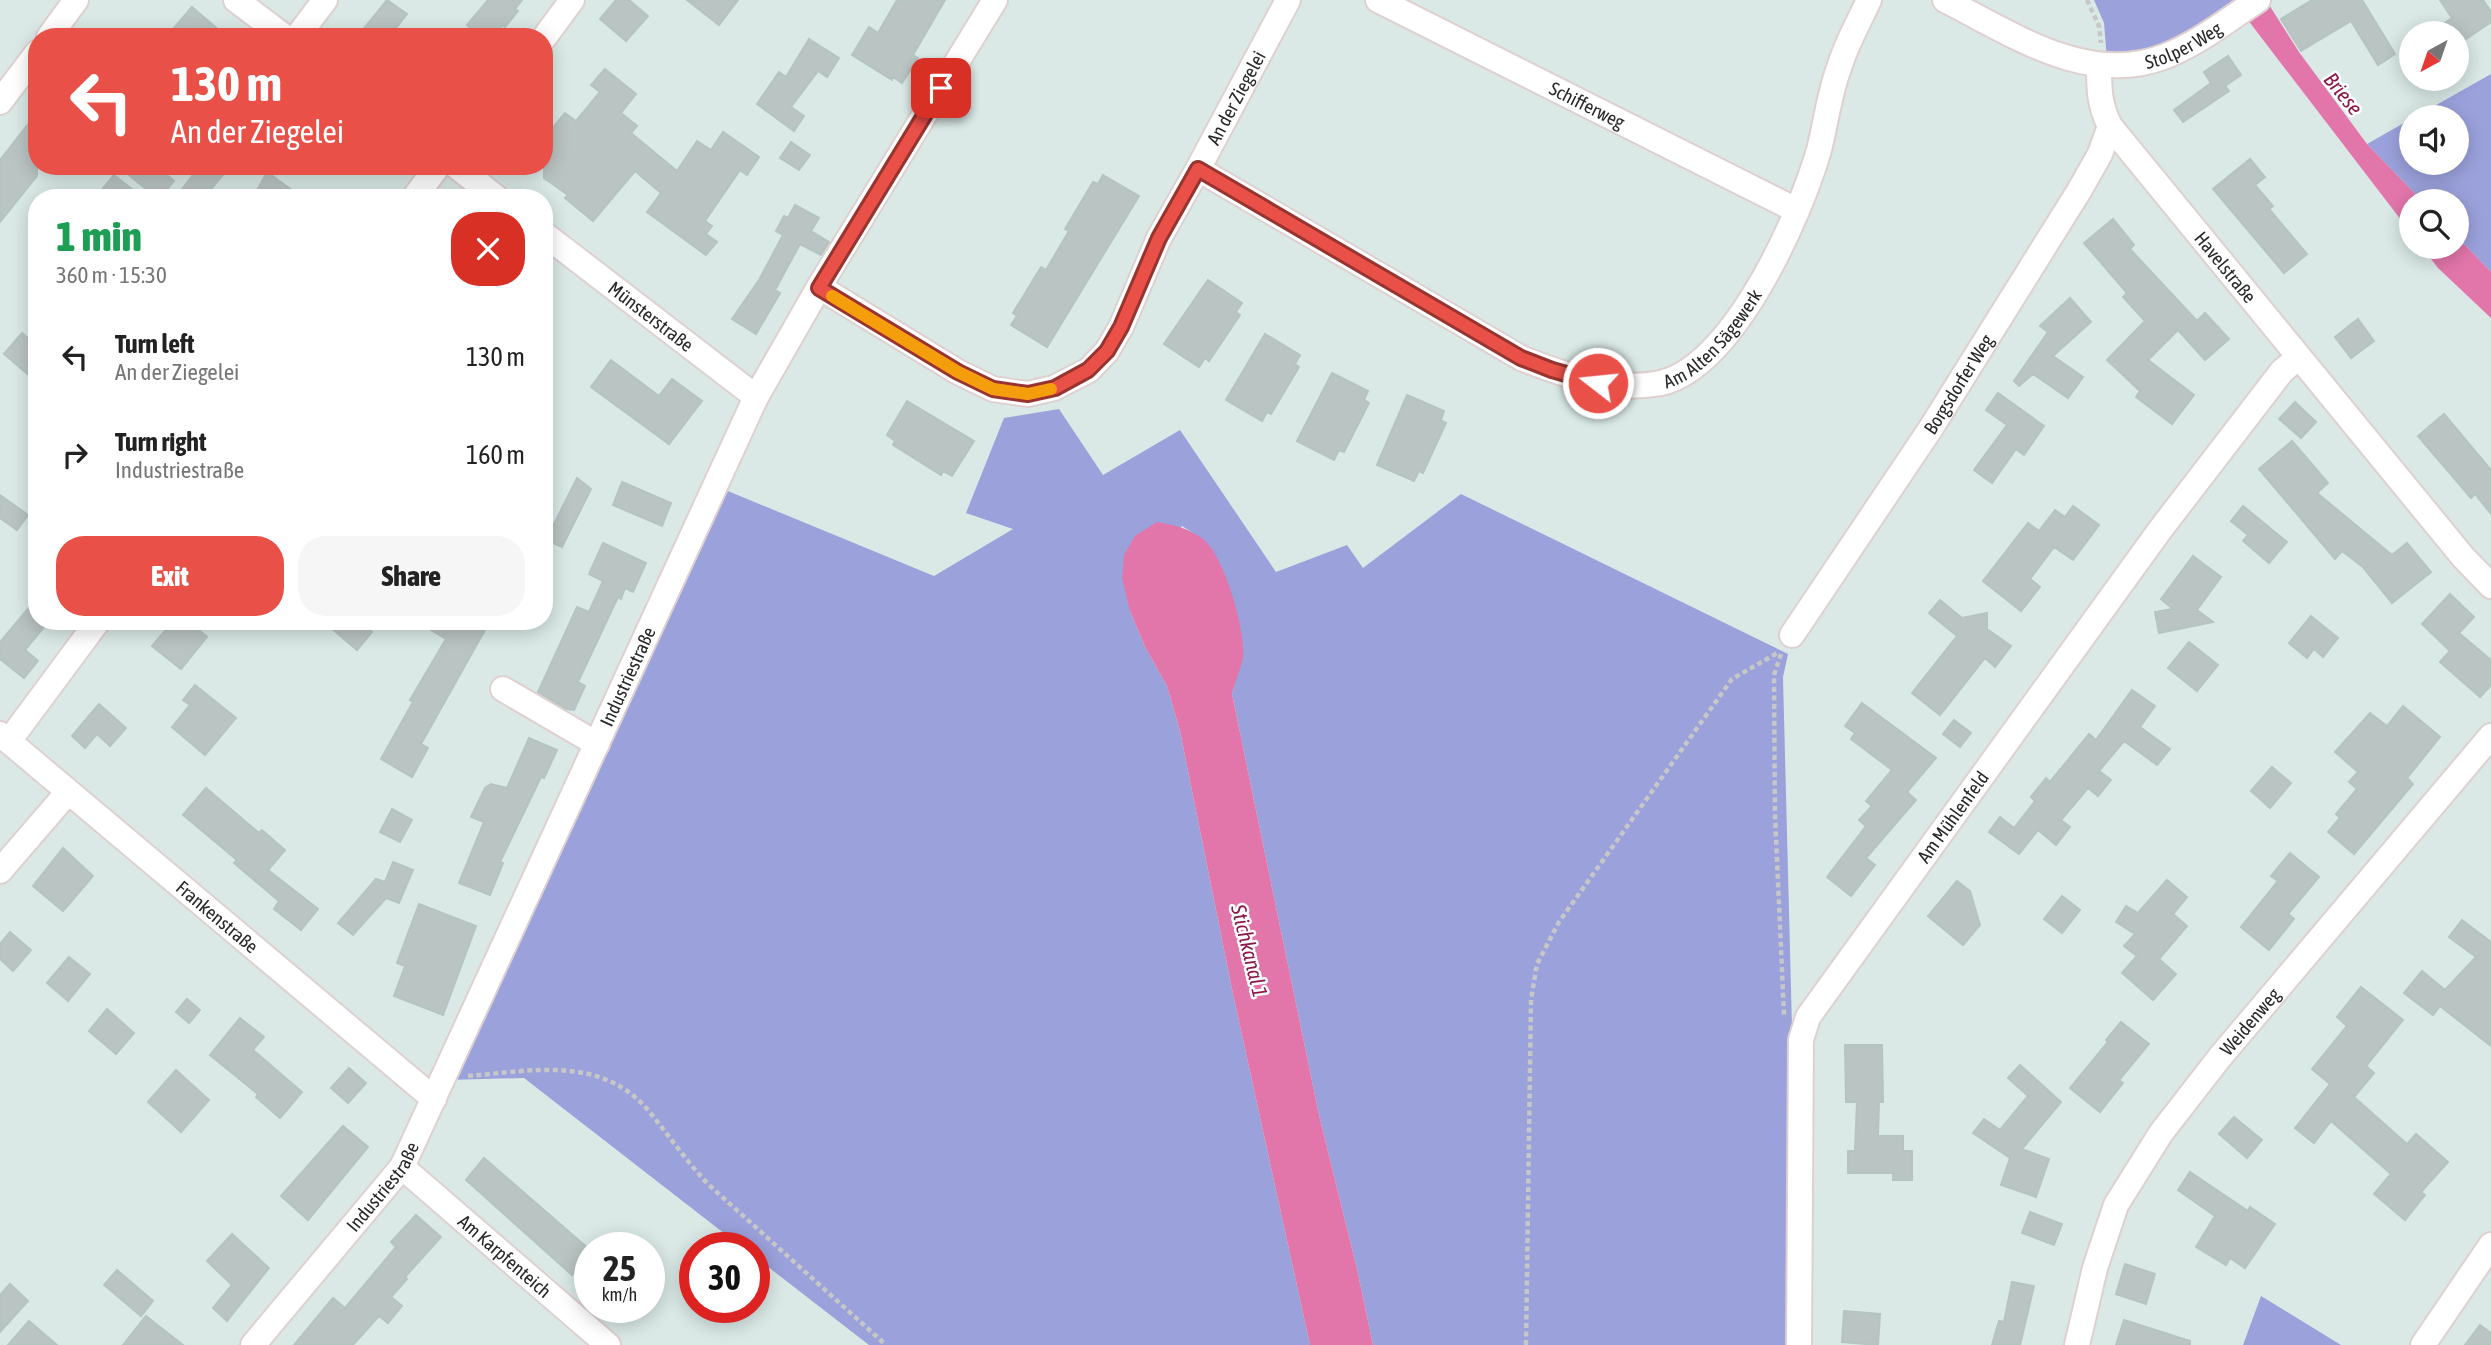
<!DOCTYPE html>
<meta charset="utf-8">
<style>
body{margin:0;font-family:"Asap Condensed",sans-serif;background:#f6f6f6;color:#222;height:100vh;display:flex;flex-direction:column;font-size:26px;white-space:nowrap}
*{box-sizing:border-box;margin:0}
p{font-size:23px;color:#767676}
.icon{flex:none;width:38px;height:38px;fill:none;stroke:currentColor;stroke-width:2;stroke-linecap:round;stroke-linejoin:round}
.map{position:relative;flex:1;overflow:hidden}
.panel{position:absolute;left:28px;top:189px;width:525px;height:441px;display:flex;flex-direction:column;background:#fff;border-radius:28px;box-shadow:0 4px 18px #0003}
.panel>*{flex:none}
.guide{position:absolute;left:28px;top:28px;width:525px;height:147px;border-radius:28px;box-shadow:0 4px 18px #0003;background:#e95048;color:#fff;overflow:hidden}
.needle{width:46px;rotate:220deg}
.controls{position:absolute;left:2399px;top:21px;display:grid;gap:14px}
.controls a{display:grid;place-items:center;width:70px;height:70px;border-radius:50%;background:#fff;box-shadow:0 4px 18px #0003;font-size:35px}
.speed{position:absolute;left:574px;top:1232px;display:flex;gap:14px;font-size:35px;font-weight:700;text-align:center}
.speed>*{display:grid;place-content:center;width:91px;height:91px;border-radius:50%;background:#fff;box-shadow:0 4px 18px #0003;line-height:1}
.speed small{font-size:18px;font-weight:400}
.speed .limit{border:10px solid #d22;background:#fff;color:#111}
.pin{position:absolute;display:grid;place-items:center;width:60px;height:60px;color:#fff;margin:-30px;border-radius:14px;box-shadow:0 4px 10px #0006}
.me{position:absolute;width:77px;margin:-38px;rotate:286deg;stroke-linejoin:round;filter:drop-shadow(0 0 5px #0008)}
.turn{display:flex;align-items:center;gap:24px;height:147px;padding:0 28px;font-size:32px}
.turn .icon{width:91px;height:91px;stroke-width:2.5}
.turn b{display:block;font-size:49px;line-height:60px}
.round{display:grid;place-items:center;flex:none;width:74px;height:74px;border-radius:28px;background:#f6f6f6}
.overview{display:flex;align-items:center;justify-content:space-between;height:119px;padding:0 28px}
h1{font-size:42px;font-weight:800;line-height:52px;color:#1e9e55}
.primary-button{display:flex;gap:14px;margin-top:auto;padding:14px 28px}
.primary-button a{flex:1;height:80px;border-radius:28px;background:#e95048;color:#fff;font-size:28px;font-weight:800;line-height:80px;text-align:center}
.primary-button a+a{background:#f6f6f6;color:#222}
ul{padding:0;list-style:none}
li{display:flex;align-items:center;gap:21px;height:98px;padding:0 28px}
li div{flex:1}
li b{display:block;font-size:26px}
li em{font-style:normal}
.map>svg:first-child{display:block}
.green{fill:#9ba1db}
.water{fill:#e276ab}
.building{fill:#bac4c2;stroke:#b4c4c2;stroke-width:2}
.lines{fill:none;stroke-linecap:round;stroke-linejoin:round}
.minor-casing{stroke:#dfd0d0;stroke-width:28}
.path{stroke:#c7c7c7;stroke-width:4.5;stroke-dasharray:5 3.5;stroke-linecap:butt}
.minor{stroke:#fff;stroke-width:24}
.route-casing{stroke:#97342f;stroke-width:18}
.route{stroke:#e95048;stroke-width:12}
.slow{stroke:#f59e0b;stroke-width:12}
.labels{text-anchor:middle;stroke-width:5;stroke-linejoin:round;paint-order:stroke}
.street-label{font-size:19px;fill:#282828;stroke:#fff}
.water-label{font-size:21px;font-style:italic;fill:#8a1948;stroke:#fff}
</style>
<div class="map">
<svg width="2491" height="1345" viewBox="0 0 2491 1345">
<rect width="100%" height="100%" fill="#dae9e6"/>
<path class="green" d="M 2094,0 L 2238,0 L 2188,40 L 2107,59 L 2104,23 Z
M 2491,74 L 2491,272 L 2457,237 L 2457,201 L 2422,201 L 2367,144 L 2411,119 L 2412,163 L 2457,163 L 2457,117 L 2415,117 Z
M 1059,409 L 1103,475 L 1180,430 L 1276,572 L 1347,545 L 1363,568 L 1461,494 L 1788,654 L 1783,677 L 1792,1028 L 1790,1345 L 1373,1345 L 1357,1269 L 1319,1115 L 1232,694 L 1236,677 L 1221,566 L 1205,541 L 1182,526 L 1130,611 L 1145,647 L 1167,686 L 1180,731 L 1233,994 L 1310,1345 L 869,1345 L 754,1256 L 754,1248 L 743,1248 L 524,1078 L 447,1080 L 723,489 L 934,576 L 1013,529 L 966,513 L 1004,418 Z
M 2261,1296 L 2341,1345 L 2243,1345 Z"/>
<path class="water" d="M 2266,0 L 2299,52 L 2367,144 L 2422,201 L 2412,201 L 2411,233 L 2241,11 Z
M 2457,237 L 2491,272 L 2491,318 L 2438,268 L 2422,247 L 2457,247 Z
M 1157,522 C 1174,525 1188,528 1203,539 C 1224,555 1246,631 1243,657 C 1241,669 1235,681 1232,694 L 1319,1115 L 1357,1269 L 1373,1345 L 1310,1345 L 1233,994 L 1180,731 L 1167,686 L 1145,647 L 1130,611 L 1122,578 L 1124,555 L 1135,536 Z"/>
<path class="building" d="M 387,0 L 407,14 L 389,37 L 357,37 Z
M 488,0 L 522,0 L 515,9 L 518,11 L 505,27 L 503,25 L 493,37 L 481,37 L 467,25 Z
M 616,0 L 629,0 L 648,16 L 626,41 L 600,19 Z
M 687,0 L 738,0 L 719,25 Z
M 897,0 L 945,0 L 913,55 L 918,58 L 902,83 L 893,77 L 892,80 L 852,55 L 869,27 L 878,33 Z
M 2312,0 L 2362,0 L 2395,54 L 2378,65 L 2351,21 L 2301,51 L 2281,19 Z
M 2440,0 L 2483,0 L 2491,12 L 2491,22 L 2457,45 L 2457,33 L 2430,33 L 2452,18 Z
M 192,7 L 227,37 L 184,37 L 174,28 Z
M 809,39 L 839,58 L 827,77 L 818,71 L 791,107 L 804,116 L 794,131 L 757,104 L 779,72 L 786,77 Z
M 2228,56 L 2241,75 L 2225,86 L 2229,91 L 2183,122 L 2174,110 L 2211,83 L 2204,72 Z
M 605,69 L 636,94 L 621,113 L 637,126 L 631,133 L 677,171 L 697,141 L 711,150 L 723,132 L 759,157 L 747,175 L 740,170 L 705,221 L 712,226 L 706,234 L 717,242 L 706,255 L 647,212 L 661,193 L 635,171 L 593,221 L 565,198 L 568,195 L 544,178 L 544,138 L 565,113 L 576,121 L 600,92 L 591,85 Z
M 37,113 L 37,176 L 0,222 L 0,160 Z
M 791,142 L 810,155 L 799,170 L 780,158 Z
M 2250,159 L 2265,177 L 2255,185 L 2273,206 L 2269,209 L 2307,254 L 2284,273 L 2213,189 Z
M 118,166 L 156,166 L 174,181 L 160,198 L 157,198 Z
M 200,166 L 230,166 L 204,198 L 175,198 Z
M 267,172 L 303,198 L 253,198 Z
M 114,175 L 143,198 L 95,198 Z
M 1103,175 L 1139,196 L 1047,347 L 1011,325 L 1017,316 L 1013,313 L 1041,267 L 1046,270 L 1069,231 L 1065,229 L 1093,182 L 1098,184 Z
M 795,205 L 819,218 L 811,231 L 829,242 L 821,255 L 800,244 L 775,290 L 780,293 L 756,334 L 732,319 L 759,280 L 783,235 L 776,231 L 784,216 L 788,218 Z
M 2113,219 L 2134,245 L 2130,249 L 2197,321 L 2205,313 L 2229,339 L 2205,360 L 2178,330 L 2148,360 L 2194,395 L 2172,424 L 2136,397 L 2140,391 L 2107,360 L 2145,321 L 2123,297 L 2127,293 L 2084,243 Z
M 1208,280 L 1242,303 L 1236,312 L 1240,315 L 1209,361 L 1205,358 L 1199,367 L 1164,344 Z
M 2070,298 L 2091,322 L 2053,356 L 2083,377 L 2068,398 L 2033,374 L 2019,386 L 2014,381 L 2048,332 L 2040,326 Z
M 2358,319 L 2374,341 L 2351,358 L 2335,337 Z
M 22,333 L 37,346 L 37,382 L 4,354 Z
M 1265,334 L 1300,355 L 1295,364 L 1299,367 L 1271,414 L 1267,412 L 1262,421 L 1226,400 Z
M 611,360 L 659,396 L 672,379 L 702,401 L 669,444 L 591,387 Z
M 1332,373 L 1368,391 L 1364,400 L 1369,403 L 1344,452 L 1339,450 L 1334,460 L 1297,441 Z
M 1998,393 L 2044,426 L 2024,455 L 2016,449 L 1992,483 L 1974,470 L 2007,425 L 1986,410 Z
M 1407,395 L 1444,411 L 1441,420 L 1446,423 L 1423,473 L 1419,471 L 1414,481 L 1377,465 Z
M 907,401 L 974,441 L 952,476 L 943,471 L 941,475 L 893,445 L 895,441 L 887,435 Z
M 2295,402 L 2316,422 L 2301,438 L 2279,419 Z
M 2444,414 L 2491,470 L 2491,514 L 2475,494 L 2471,498 L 2418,436 Z
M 2292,441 L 2328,483 L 2317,493 L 2392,555 L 2407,543 L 2431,572 L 2392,603 L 2363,567 L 2342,551 L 2335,559 L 2259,469 Z
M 577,478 L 591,489 L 562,547 L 546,540 Z
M 622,482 L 671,503 L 662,526 L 613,505 Z
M 0,495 L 28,515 L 17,530 L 0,518 Z
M 2073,506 L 2099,525 L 2073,560 L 2054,547 L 2030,579 L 2040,587 L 2021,611 L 1983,581 L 2028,523 L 2039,531 L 2055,510 L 2065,517 Z
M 2243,506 L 2287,542 L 2269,563 L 2243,541 L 2248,535 L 2231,521 Z
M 603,543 L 646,563 L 633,592 L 625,588 L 621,599 L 618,597 L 578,682 L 585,686 L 574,710 L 566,709 L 538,692 L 577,607 L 589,612 L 603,581 L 589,574 Z
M 2193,556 L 2221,577 L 2197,610 L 2213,622 L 2159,633 L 2155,612 L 2173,609 L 2161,599 Z
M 2450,594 L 2474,617 L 2459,633 L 2491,660 L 2491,685 L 2480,697 L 2440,662 L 2450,651 L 2422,624 Z
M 37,598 L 37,621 L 49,621 L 25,650 L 38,661 L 24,678 L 0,659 L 0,642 Z
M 1940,600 L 1962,618 L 1987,613 L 1987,629 L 2011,646 L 1995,667 L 1985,658 L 1940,715 L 1912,693 L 1957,636 L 1929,613 Z
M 2311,616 L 2338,638 L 2323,657 L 2314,649 L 2307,658 L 2289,643 Z
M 173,621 L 188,621 L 207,637 L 181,669 L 152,646 Z
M 323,621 L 358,621 L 372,632 L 357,650 Z
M 416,621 L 490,621 L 421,744 L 428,748 L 412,777 L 381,759 L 413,702 L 410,700 L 446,639 Z
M 2189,642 L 2218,665 L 2197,691 L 2168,668 Z
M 195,685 L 236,718 L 205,755 L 172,727 L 190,705 L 183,700 Z
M 2132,690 L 2155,706 L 2140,727 L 2170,749 L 2157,765 L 2124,741 L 2099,771 L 2111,780 L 2098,796 L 2088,788 L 2061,820 L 2070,827 L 2056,845 L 2038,830 L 2019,854 L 1989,832 L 2000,817 L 2014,828 L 2035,801 L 2031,797 L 2046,778 L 2050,782 L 2089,734 L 2096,740 Z
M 1862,703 L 1936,758 L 1907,792 L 1916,800 L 1866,858 L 1875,865 L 1851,896 L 1827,877 L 1866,826 L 1859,820 L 1872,806 L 1866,801 L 1892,770 L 1851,739 L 1855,733 L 1845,726 Z
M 99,704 L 126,728 L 110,746 L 97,734 L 85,748 L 72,736 Z
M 2403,706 L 2440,737 L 2407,778 L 2413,784 L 2354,854 L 2328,832 L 2340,818 L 2336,814 L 2357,789 L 2349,782 L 2358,772 L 2335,752 L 2370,713 L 2387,726 Z
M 1954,720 L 1971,733 L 1960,747 L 1943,734 Z
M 529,738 L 557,750 L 544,778 L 541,777 L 500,862 L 503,863 L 490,895 L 459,883 L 484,822 L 471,817 L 485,788 L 491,784 L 507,788 Z
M 2272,767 L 2291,783 L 2270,808 L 2251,791 Z
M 206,788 L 259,833 L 262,830 L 285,850 L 268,870 L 318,909 L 301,930 L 274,909 L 279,901 L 234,863 L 237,860 L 183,815 Z
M 392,809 L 412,820 L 400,842 L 380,832 Z
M 63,848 L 93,876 L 63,911 L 33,886 Z
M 2290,853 L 2319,877 L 2288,914 L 2294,919 L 2269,950 L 2241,927 L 2278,881 L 2271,876 Z
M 393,862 L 413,870 L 399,903 L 386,898 L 353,935 L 338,923 L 376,879 L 385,882 Z
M 2167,880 L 2187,897 L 2173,914 L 2187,926 L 2159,959 L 2176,974 L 2153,1000 L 2122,973 L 2137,956 L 2124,946 L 2135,934 L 2116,922 L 2126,906 L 2138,913 Z
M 1957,881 L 1970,891 L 1980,925 L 1963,945 L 1928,916 Z
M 2062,896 L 2080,910 L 2062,933 L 2044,919 Z
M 419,904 L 476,926 L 443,1015 L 394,996 L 405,966 L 397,963 Z
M 2462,920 L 2491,942 L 2491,1046 L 2440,1006 L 2433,1015 L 2404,993 L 2422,971 L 2445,990 L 2476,957 L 2449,937 Z
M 10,932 L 31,950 L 13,971 L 0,959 L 0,944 Z
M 69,957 L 90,974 L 68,1001 L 47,983 Z
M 2361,987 L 2403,1020 L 2366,1066 L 2374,1073 L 2354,1097 L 2407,1144 L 2416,1134 L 2448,1162 L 2421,1192 L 2425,1195 L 2405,1220 L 2374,1194 L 2391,1174 L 2331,1121 L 2314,1143 L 2295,1128 L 2330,1084 L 2312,1069 L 2347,1026 L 2337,1017 Z
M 187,999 L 200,1010 L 189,1023 L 176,1012 Z
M 107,1009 L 134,1033 L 116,1054 L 89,1031 Z
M 240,1018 L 264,1037 L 253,1050 L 302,1092 L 280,1118 L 256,1097 L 258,1094 L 210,1055 Z
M 2121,1022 L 2149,1044 L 2119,1080 L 2123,1083 L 2100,1112 L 2070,1088 L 2108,1042 L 2106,1040 Z
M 1845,1045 L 1882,1045 L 1883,1102 L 1879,1102 L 1878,1136 L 1903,1136 L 1903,1151 L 1912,1151 L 1912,1180 L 1893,1180 L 1893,1173 L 1848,1173 L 1848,1151 L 1855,1151 L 1857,1102 L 1846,1102 Z
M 2020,1065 L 2061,1102 L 2022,1149 L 2049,1159 L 2036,1197 L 2001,1185 L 2010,1158 L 1973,1133 L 1984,1119 L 2000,1130 L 2028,1096 L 2008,1078 Z
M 349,1068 L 366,1083 L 348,1103 L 331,1088 Z
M 176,1070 L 209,1100 L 181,1132 L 148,1102 Z
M 2234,1117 L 2262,1140 L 2247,1158 L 2219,1134 Z
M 343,1126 L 368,1147 L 308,1220 L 281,1196 Z
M 484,1158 L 590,1250 L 590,1255 L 572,1275 L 466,1180 Z
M 2190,1172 L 2248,1211 L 2250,1207 L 2275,1224 L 2245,1268 L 2230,1258 L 2226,1265 L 2196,1247 L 2215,1216 L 2178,1190 Z
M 2030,1212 L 2062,1224 L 2054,1245 L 2022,1233 Z
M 416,1215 L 441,1237 L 405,1277 L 407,1279 L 391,1297 L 402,1306 L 388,1323 L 379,1316 L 353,1345 L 294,1345 L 333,1298 L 345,1308 L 396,1247 L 391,1242 Z
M 232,1234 L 269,1268 L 227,1321 L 213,1308 L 232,1285 L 207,1261 Z
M 2125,1264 L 2155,1274 L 2146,1304 L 2116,1294 Z
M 117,1270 L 153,1301 L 141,1316 L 104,1285 Z
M 2012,1282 L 2034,1286 L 2020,1345 L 1992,1345 L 1999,1321 L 2004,1322 Z
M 10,1284 L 28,1301 L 0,1332 L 0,1295 Z
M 1844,1311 L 1880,1314 L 1878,1345 L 1842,1342 Z
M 146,1316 L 183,1345 L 123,1345 Z
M 2124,1320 L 2190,1341 L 2190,1345 L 2116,1345 Z
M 29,1321 L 57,1345 L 8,1345 Z
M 2480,1325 L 2491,1333 L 2491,1345 L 2465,1345 Z"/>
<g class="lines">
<g class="minor-casing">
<g id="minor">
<path d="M 236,0 L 285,37"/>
<path id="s1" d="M 1378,0 L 1796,210"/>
<path id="s2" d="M 1945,0 C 2012,34 2088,87 2166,56 C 2199,43 2229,19 2258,0"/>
<path d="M 49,37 L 76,0"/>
<path d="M 297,37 L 325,0"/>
<path d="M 544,38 L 572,0"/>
<path id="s3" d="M 2099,65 C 2099,88 2099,105 2110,126 L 2463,557 L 2491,586"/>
<path d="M 0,102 L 37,53"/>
<path d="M 456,166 L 497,198"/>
<path id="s4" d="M 1198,169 L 1521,358 C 1564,375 1609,391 1655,384 C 1731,374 1800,216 1819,150 C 1826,123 1829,94 1839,68 C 1846,44 1859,22 1869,0"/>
<path d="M 414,198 L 438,166"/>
<path id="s5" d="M 544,234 L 756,397"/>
<path id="s6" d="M 819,287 L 958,372 L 993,389 L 1028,394 L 1054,388 L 1089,370 L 1107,351 L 1121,327 L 1159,238 L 1198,169 L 1288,0"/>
<path id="s7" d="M 1792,635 L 1931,428 L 2079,191 L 2100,154 L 2110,126"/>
<path d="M 503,689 L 597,744"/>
<path id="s8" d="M 0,734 L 434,1099"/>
<path d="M 9,741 L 98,621"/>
<path d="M 0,871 L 68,792"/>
<path id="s9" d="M 402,1167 L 608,1345"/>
<path id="s10" d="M 253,1345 L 402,1167 L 756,397 L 819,287 L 995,0"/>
<path id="s11" d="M 1799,1345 L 1801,1040 L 1808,1017 L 2160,530 L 2282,371 L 2298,358"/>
<path id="s12" d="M 2077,1345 L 2095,1268 L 2116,1205 L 2161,1133 L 2220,1057 L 2491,736"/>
<path d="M 2423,1345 L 2491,1245"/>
</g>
</g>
<path class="path" d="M 2087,0 L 2099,26 L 2101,43
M 1781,654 L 1774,675 L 1775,815 L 1784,1015
M 468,1076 C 531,1071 600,1055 647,1109 C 668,1134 686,1161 709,1185 L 886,1345
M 1526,1345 L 1531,999 L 1537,964 L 1559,922 L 1732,679 L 1779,652"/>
<use href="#minor" class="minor"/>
</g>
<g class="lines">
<g class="route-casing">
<path id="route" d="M 941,88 L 819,288 L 958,372 L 993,389 L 1028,394 L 1055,388 L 1088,370 L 1107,351 L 1121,327 L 1159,238 L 1198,169 L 1521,358 L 1552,370 L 1598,383"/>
</g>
<use href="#route" class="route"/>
<path class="slow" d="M 832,296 L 958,372 L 993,389 L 1028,394 L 1051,389"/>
</g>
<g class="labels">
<g class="street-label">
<text dy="7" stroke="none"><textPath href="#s2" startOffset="256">Stolper Weg</textPath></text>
<text dy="7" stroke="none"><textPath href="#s6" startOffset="614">An der Ziegelei</textPath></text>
<text dy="7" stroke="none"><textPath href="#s1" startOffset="234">Schifferweg</textPath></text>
<text dy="7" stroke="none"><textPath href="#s3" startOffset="245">Havelstraße</textPath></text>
<text dy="7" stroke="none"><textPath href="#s5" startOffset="135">Münsterstraße</textPath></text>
<text dy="7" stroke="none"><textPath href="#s4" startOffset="588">Am Alten Sägewerk</textPath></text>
<text dy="7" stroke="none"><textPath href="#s7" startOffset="301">Borgsdorfer Weg</textPath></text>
<text dy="7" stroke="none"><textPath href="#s10" startOffset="772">Industriestraße</textPath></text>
<text dy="7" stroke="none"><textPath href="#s11" startOffset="576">Am Mühlenfeld</textPath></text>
<text dy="7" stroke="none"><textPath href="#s8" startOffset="284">Frankenstraße</textPath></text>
<text dy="7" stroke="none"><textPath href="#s12" startOffset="373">Weidenweg</textPath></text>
<text dy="7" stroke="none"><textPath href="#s10" startOffset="205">Industriestraße</textPath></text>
<text dy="7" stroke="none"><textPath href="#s9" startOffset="136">Am Karpfenteich</textPath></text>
</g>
<g class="water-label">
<text transform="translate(2343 94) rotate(51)" y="7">Briese</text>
<text transform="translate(1249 951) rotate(76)" y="7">Stichkanal 1</text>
</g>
</g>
</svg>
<div class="controls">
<a><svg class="needle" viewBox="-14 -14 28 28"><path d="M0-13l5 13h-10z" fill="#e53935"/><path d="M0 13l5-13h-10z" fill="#767676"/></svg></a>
<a><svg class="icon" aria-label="sound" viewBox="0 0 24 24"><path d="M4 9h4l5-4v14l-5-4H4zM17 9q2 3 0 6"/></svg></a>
<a><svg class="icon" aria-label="search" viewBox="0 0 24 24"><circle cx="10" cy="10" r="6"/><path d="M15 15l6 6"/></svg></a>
</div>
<div class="speed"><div>25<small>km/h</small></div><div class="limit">30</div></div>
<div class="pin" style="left:941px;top:88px;background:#d93025"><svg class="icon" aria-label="arrive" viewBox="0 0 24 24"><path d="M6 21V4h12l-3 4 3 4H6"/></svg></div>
<svg class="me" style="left:1598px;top:383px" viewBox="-20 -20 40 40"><circle r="17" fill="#e95048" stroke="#fff" stroke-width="3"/><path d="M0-11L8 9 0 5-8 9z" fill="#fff"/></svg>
<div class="guide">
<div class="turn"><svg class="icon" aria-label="left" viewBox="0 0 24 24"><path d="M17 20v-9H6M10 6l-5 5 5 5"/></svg><div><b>130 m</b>An der Ziegelei</div></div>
</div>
<section class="panel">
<div class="overview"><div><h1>1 min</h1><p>360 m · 15:30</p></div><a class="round" style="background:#d93025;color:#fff"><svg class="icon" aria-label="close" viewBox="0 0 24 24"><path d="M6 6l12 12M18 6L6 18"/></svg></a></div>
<ul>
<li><svg class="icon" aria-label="left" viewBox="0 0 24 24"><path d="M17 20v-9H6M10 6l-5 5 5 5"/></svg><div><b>Turn left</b><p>An der Ziegelei</p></div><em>130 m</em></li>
<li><svg class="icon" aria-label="right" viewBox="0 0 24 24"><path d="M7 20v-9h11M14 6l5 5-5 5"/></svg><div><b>Turn right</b><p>Industriestraße</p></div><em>160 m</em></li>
</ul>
<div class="primary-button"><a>Exit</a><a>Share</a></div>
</section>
</div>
